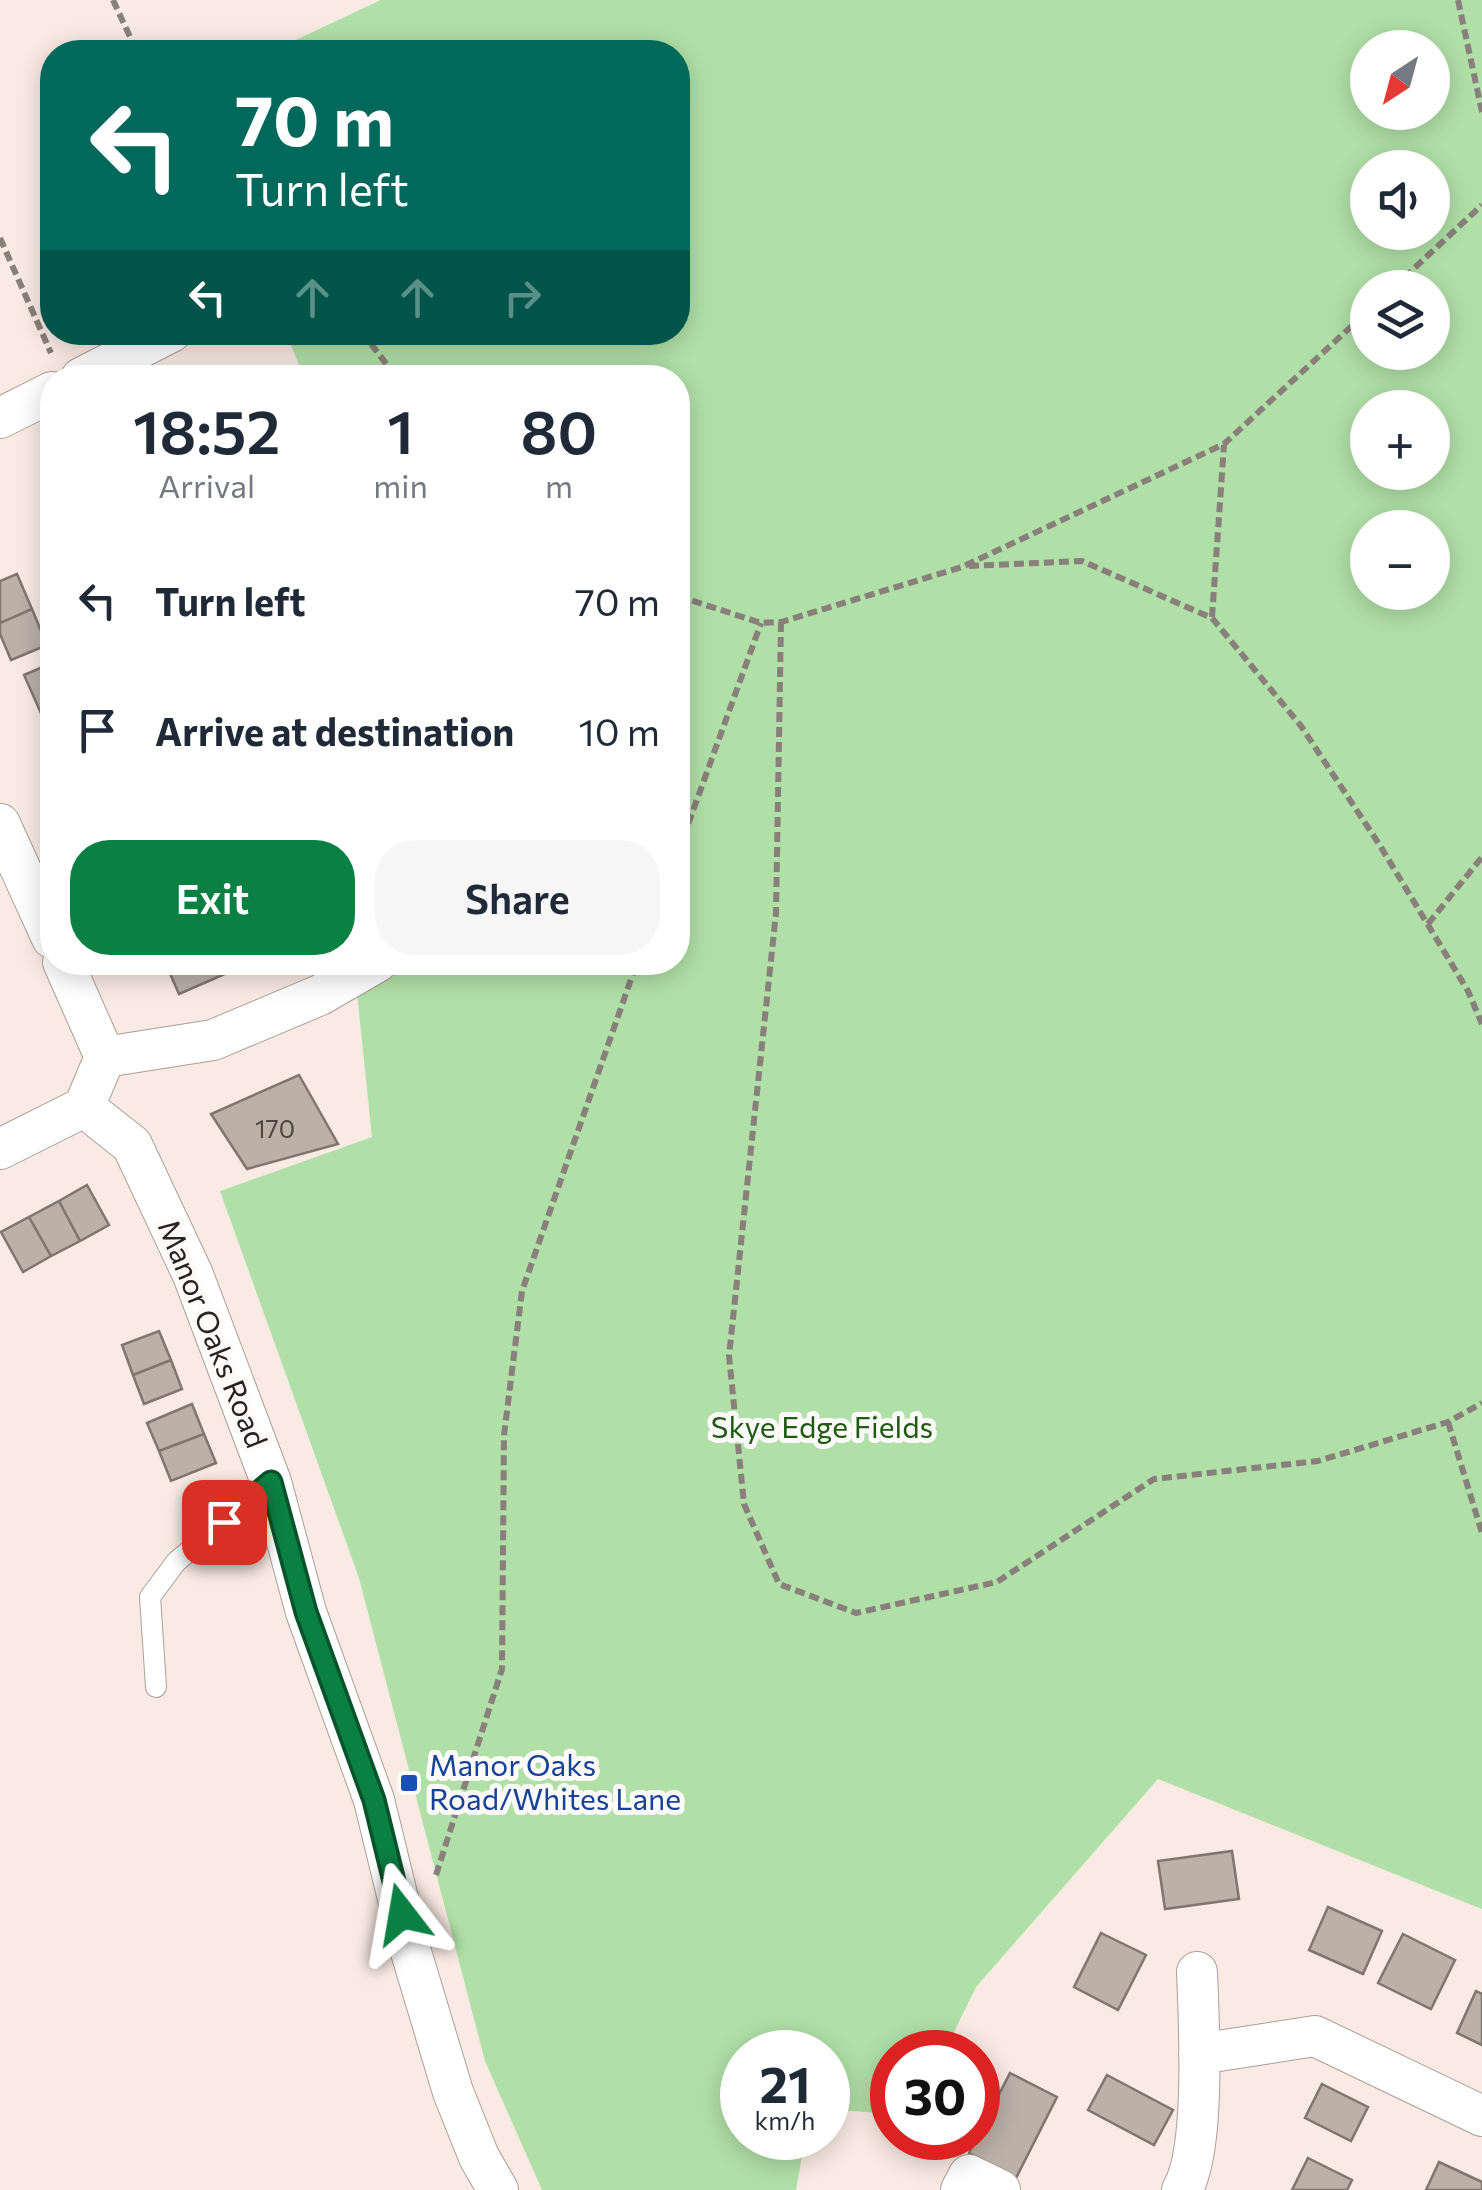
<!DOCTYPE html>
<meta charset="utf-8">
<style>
body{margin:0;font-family:Commissioner,sans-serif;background:#f6f6f7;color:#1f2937;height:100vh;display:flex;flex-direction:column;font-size:38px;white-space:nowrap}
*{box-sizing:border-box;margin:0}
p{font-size:32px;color:#747a83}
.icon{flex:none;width:55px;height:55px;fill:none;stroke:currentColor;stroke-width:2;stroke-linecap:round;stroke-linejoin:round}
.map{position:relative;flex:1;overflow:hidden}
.side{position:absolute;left:40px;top:365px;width:650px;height:610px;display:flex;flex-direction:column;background:#fff;border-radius:40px;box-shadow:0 5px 25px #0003}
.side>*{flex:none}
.guide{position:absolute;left:40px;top:40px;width:650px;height:305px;border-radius:40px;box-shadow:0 5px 25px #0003;background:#00695c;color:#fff;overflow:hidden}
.needle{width:65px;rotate:216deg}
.controls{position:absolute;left:1350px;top:30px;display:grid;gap:20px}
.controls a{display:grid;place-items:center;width:100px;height:100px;border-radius:50%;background:#fff;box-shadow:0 5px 25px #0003;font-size:50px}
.speed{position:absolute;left:720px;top:2030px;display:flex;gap:20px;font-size:50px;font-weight:700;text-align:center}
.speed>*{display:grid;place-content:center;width:130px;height:130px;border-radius:50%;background:#fff;box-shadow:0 5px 25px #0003;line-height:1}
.speed small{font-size:25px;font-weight:400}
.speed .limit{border:15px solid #d22;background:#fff;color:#111}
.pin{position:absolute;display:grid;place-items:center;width:85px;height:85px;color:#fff;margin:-42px;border-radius:20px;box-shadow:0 5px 15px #0006}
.me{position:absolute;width:110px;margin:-55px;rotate:346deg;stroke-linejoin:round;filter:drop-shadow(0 0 8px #0008)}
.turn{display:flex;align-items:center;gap:35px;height:210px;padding:0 30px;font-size:45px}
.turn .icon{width:130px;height:130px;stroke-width:2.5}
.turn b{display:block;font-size:70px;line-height:85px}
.lanes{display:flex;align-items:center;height:95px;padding:0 30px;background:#0003;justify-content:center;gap:50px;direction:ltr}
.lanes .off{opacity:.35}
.eta{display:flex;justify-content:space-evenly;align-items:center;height:170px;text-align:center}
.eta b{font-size:60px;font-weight:600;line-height:70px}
.button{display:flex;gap:20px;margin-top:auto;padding:20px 30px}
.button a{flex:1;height:115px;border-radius:40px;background:#0b8043;color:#fff;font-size:40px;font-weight:600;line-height:115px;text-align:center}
.button a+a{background:#f6f6f7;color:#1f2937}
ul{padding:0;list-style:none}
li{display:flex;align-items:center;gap:30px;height:130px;padding:0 30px}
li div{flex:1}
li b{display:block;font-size:38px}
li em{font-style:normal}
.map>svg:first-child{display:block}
.green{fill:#b0e0a7;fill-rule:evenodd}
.building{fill:#bcb0a7;stroke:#80766d;stroke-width:2.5}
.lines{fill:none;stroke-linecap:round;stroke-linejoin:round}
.service-casing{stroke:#ac9e98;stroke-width:22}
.minor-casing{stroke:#ac9e98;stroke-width:42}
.path{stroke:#897f7b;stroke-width:6;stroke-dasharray:10 5;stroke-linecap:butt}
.service{stroke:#fff;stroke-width:20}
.minor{stroke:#fff;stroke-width:40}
.route-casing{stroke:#07532c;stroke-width:25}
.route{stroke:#0b8043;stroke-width:18}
.transit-dot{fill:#1a4fb4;stroke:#fdfaf9;stroke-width:4}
.labels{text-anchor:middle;stroke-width:10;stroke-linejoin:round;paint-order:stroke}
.number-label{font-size:25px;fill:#4d4642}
.street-label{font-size:30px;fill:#282321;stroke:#fdfaf9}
.park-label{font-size:30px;fill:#1f5b13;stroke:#fdfaf9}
.transit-label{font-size:30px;fill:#164399;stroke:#fdfaf9;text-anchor:start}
</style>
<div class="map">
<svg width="1482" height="2190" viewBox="0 0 1482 2190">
<rect width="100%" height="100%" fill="#f9eae3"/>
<path class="green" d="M 381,0 L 1482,0 L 1482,1909 L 1158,1779 L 976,1987 L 944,2052 L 892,2052 L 892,2114 L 828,2109 L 828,2052 L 742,2052 L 742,2138 L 805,2138 L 796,2190 L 542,2190 L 485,2061 L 359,1578 L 220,1191 L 372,1137 L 357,993 L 403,963 L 678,962 L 678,378 L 304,377 L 286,333 L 678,332 L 678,52 L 270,52 ZM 1368,48 L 1432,48 L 1432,112 L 1368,112 ZM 1368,168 L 1432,168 L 1432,232 L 1368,232 ZM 1368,288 L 1432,288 L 1432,352 L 1368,352 ZM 1368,408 L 1432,408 L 1432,472 L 1368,472 ZM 1368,528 L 1432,528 L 1432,592 L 1368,592 Z"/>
<path class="building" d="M 17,574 L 32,609 L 0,623 L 0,581 Z
M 32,609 L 47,645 L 11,660 L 0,634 L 0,623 Z
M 52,663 L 52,706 L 40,711 L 24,675 Z
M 52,706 L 52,741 L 40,711 Z
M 165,962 L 223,962 L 227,973 L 179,994 Z
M 299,1075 L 338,1144 L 247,1169 L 211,1114 Z
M 87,1185 L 109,1225 L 80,1241 L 59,1201 Z
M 59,1201 L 80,1241 L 51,1256 L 29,1217 Z
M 29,1217 L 51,1256 L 23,1272 L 1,1232 Z
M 159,1331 L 171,1360 L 133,1375 L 122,1345 Z
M 171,1360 L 182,1389 L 144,1404 L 133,1375 Z
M 192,1404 L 204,1434 L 159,1451 L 147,1423 Z
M 204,1434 L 216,1463 L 171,1481 L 159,1451 Z
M 1232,1851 L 1239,1899 L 1165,1909 L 1158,1861 Z
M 1328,1907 L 1382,1931 L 1363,1974 L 1309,1950 Z
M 1101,1933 L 1146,1955 L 1118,2010 L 1074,1987 Z
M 1403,1934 L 1455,1960 L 1431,2009 L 1378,1983 Z
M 1476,1991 L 1482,1994 L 1482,2045 L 1457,2033 Z
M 1010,2073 L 1057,2097 L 1016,2178 L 969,2153 Z
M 1107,2075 L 1173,2110 L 1154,2145 L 1088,2110 Z
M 1322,2084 L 1368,2107 L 1351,2141 L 1305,2118 Z
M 1308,2158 L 1352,2180 L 1347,2190 L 1292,2190 Z
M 1439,2162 L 1482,2182 L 1482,2190 L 1426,2190 Z"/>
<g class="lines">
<g class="service-casing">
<path id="service" d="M 156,1687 L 150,1597 L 176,1562 L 271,1482"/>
</g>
<g class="minor-casing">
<path id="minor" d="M 81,378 L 171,332
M 0,418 L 52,392
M 0,824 L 52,938
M 63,962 L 105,1057 L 84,1107 L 132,1145 L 193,1275 L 271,1482 L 306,1612 L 374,1800 L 411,1952 L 453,2092 L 479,2157 L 498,2190
M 105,1057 L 213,1040 L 320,995 L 377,962
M 0,1149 L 84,1107
M 1199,2054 L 1315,2036 L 1482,2116
M 961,2190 L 969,2175 L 1000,2190
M 1182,2190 C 1206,2150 1199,2023 1197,1972"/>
</g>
<path class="path" d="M 113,0 L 137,52
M 1458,0 L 1482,112
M 0,238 L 51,353
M 1393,288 L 1482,205
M 362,332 L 397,378
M 969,566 L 1082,561 L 1212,618 L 1301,726 L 1379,844 L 1468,991 L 1482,1024
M 678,596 L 761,623 L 781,622 L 962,567 L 1224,444 L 1368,311
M 1212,617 L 1224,445
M 781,622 L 776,913 L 729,1356 L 744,1504 L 779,1584 L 856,1613 L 997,1582 L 1154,1479 L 1318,1461 L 1448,1422 L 1482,1403
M 678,852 L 761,623
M 1428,924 L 1482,857
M 1448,1422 L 1482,1533
M 436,1875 L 502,1669 L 504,1435 L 522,1291 L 637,962"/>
<use href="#service" class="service"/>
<use href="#minor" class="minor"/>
</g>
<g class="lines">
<g class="route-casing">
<path id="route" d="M 224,1522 L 271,1482 L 306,1612 L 374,1800 L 402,1914"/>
</g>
<use href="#route" class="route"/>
</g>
<rect class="transit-dot" x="399" y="1773" width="20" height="20" rx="5"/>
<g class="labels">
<g class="number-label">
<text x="275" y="1138">170</text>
</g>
<g class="street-label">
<text transform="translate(212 1334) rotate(68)" y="10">Manor Oaks Road</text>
</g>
<g class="park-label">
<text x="822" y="1438">Skye Edge Fields</text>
</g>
<g class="transit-label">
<text x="429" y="1776">Manor Oaks<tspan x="429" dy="34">Road/Whites Lane</tspan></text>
</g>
</g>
</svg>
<div class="controls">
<a><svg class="needle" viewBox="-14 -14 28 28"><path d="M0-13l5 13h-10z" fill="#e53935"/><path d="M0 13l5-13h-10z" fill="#747a83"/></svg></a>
<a><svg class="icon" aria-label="sound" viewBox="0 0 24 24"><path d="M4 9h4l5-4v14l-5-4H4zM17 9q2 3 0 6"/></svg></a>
<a><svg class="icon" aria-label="layers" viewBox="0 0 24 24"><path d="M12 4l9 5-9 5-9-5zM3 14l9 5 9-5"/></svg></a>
<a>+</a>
<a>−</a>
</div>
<div class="speed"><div>21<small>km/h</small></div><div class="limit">30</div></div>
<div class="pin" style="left:224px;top:1522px;background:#d93025"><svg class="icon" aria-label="arrive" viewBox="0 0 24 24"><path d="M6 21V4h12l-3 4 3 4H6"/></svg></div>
<svg class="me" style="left:402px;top:1914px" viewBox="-20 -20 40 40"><path d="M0-17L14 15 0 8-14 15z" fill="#0b8043" stroke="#fff" stroke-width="4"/></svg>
<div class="guide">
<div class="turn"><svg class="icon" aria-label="left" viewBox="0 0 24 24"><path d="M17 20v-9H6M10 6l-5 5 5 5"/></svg><div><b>70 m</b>Turn left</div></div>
<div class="lanes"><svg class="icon" aria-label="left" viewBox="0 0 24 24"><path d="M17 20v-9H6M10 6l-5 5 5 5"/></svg><svg class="icon off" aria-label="ahead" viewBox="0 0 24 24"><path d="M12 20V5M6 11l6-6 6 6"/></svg><svg class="icon off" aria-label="ahead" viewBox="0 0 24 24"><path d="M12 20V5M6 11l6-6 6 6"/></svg><svg class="icon off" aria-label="right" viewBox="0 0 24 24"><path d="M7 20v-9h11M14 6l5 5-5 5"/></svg></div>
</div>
<section class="side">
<div class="eta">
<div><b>18:52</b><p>Arrival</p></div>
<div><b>1</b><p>min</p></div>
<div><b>80</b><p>m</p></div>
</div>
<ul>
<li><svg class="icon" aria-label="left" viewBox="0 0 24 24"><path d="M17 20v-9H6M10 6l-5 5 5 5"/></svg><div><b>Turn left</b></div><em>70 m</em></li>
<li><svg class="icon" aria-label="arrive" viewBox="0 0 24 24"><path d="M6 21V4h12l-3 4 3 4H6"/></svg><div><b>Arrive at destination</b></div><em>10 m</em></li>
</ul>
<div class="button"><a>Exit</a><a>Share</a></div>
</section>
</div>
